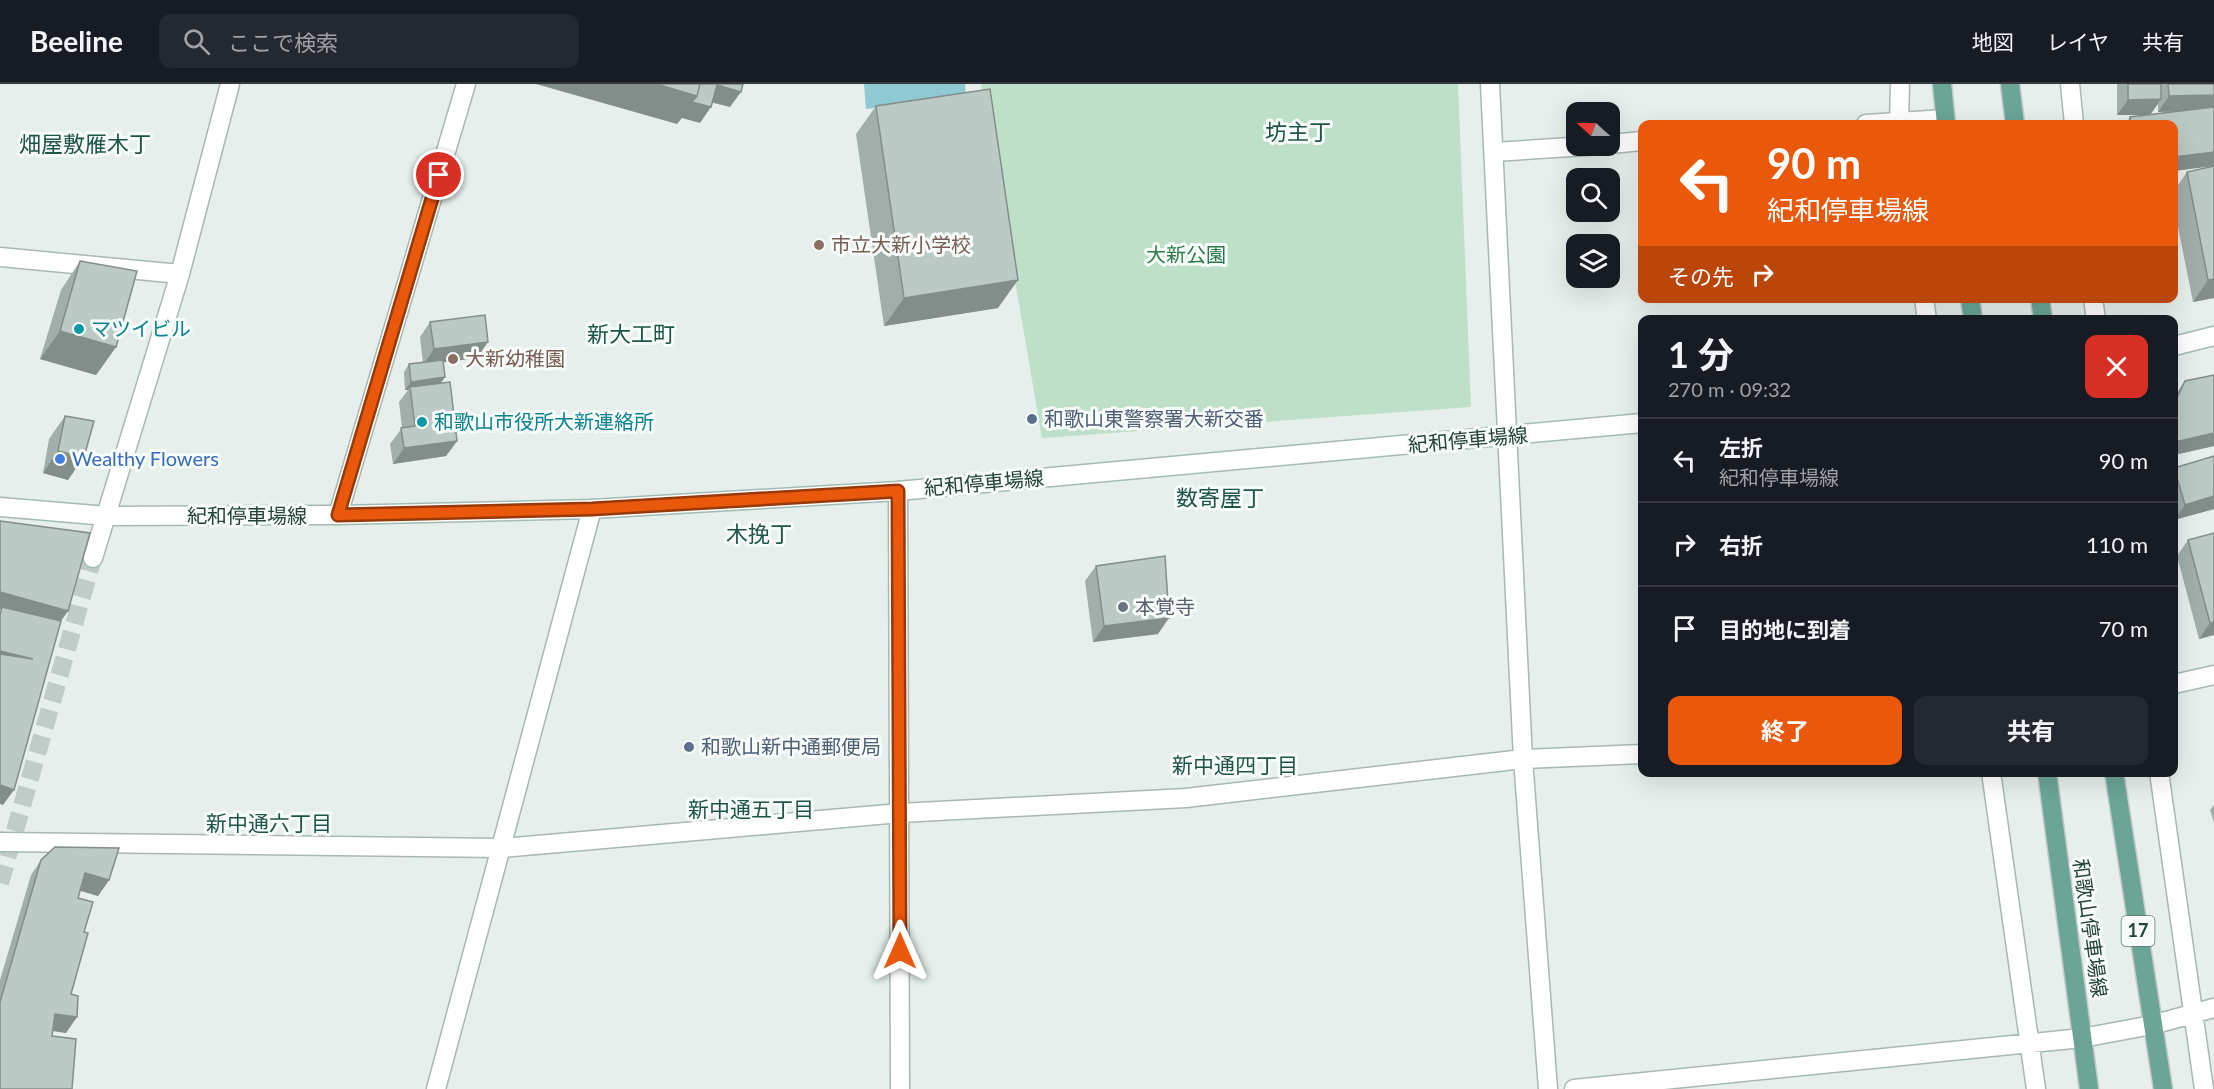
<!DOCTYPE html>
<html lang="ja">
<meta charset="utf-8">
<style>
body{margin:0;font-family:Lato,"Noto Sans JP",sans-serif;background:#242831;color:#f1f3f6;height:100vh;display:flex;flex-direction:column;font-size:22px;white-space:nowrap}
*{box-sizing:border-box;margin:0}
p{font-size:20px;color:#9ea1a6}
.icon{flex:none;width:33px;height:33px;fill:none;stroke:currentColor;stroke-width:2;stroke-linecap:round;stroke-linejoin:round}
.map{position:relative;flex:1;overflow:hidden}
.drawer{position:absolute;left:1638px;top:231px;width:540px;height:462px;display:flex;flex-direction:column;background:#171b24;border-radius:12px;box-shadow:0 6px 24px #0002}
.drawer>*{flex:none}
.hud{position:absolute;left:1638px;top:36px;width:540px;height:183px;border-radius:12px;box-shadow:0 6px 24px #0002;background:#ea580c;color:#fff;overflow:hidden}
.needle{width:39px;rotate:291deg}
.buttons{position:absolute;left:1566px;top:18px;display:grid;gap:12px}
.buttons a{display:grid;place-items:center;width:54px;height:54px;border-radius:12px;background:#171b24;box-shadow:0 6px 24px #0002;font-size:30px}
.pin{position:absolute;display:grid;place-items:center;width:51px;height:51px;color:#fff;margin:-26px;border:3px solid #fff;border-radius:50%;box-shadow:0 2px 6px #0007}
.me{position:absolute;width:66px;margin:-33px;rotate:0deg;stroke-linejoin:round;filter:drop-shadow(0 0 4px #0008)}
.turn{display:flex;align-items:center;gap:21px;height:126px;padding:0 30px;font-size:27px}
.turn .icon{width:78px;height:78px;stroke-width:2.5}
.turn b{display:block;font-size:42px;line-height:51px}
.then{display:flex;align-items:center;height:57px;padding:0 30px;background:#0003;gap:12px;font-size:22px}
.round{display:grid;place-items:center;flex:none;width:63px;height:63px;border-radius:12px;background:#242831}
.summary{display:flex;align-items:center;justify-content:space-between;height:102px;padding:0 30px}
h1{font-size:36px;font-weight:700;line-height:45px}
.button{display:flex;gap:12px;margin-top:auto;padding:12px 30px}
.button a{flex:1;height:69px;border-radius:12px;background:#ea580c;color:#fff;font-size:24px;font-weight:700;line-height:69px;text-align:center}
.button a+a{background:#242831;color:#f1f3f6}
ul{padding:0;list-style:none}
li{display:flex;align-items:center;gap:18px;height:84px;padding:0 30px;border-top:2px solid #363941}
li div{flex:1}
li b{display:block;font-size:22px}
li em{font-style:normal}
header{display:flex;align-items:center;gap:36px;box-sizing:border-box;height:84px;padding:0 30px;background:#171b24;border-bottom:2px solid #363941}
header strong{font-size:28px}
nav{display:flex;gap:33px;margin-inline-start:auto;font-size:21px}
.search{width:420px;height:54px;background:#242831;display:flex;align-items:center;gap:15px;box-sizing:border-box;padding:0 21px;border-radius:12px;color:#9ea1a6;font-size:22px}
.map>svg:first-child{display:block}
.green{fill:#bfe0c8}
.water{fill:#8ec9d4}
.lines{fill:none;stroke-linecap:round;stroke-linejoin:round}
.pedestrian-tunnel{stroke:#bfccc8;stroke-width:18;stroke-dasharray:18 9;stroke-linecap:butt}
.minor-casing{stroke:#a8b8b2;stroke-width:21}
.secondary-casing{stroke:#a4bbb3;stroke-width:21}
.primary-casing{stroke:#c2cac8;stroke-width:21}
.minor{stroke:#fff;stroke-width:18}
.secondary{stroke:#fff;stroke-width:18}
.primary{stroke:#6aa596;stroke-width:18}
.wall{fill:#a1aea9;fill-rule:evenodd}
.shaded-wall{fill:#838d89}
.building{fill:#bbcac4;stroke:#838d89;stroke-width:1.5}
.route-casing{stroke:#983908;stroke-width:15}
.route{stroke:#ea580c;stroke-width:10}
.education-dot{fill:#8d6e63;stroke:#f7fbf9;stroke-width:2}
.culture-dot{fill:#0f9aa8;stroke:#f7fbf9;stroke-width:2}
.service-dot{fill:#5c6f8a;stroke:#f7fbf9;stroke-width:2}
.shop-dot{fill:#3f7fe0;stroke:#f7fbf9;stroke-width:2}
.worship-dot{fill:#6b7280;stroke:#f7fbf9;stroke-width:2}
.labels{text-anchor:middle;stroke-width:6;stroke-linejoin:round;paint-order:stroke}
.shield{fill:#f7fbf9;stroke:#637a73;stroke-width:1.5}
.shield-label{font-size:18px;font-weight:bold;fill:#24423a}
.education-label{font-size:20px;fill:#785e54;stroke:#f7fbf9;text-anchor:start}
.park-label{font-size:20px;fill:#2d7a4b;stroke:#f7fbf9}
.culture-label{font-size:20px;fill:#0d838f;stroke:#f7fbf9;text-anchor:start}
.service-label{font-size:20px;fill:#4e5e75;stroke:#f7fbf9;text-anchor:start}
.street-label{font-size:20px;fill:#24423a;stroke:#f7fbf9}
.shop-label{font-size:20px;fill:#366cbe;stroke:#f7fbf9;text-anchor:start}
.worship-label{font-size:20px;fill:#5b616d;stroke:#f7fbf9;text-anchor:start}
.neighbourhood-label{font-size:21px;fill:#1f5548;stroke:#f7fbf9}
.quarter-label{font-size:22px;fill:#1f5548;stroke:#f7fbf9}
</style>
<header>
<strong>Beeline</strong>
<div class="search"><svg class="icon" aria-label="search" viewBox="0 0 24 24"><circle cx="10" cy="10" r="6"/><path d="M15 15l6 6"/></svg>ここで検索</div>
<nav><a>地図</a><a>レイヤ</a><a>共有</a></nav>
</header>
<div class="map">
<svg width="2214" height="1005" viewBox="0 0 2214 1005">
<rect width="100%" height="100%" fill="#e6efeb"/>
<path class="green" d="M 981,0 L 1458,0 L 1471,323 L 1042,354 Z"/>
<path class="water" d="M 864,0 L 965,0 L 966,13 L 866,25 Z"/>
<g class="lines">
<path class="pedestrian-tunnel" d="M 0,799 L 93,474"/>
<g class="minor-casing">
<path id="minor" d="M 1490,0 L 1523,675 L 1548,1005
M 2070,0 L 2074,40
M 1866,40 L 1945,35
M 1899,40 L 1900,0
M 1610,60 L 1642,57
M 1494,68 L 1586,62
M 0,173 L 180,190
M 1924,214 L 1927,236
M 2093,214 L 2096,236
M 898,407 L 900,1005
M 338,431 L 466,0
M 93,474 L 180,190 L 230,0
M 2174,600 L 2214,591
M 1991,688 L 2036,1005
M 2159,688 L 2204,1005
M 0,758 L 502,764 L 900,729 L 1186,714 L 1523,675 L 1642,670
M 436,1005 L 592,425
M 1574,1005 L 2082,954 L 2152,941 L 2214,924"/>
</g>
<g class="secondary-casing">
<path id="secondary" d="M 2174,262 L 2214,252
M 0,423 L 107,432 L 338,431 L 592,425 L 898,407 L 1642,339"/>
</g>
<g class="primary-casing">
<path id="primary" d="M 1942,0 L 1946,40
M 2010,0 L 2015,40
M 1970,214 L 1973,236
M 2040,214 L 2043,236
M 2047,688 L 2089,1005
M 2114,688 L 2163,1005"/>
</g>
<use href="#minor" class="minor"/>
<use href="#secondary" class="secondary"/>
<use href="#primary" class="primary"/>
</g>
<path class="wall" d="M 2117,0 L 2214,0 L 2174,40 L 2125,40 L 2130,33 L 2149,31 L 2117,31 ZM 2158,20 L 2158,28 L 2183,27 L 2150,31 Z
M 876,22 L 998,224 L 884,242 L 856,50 Z
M 2214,82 L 2214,214 L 2193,218 L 2174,123 L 2174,107 L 2187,88 Z
M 80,177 L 116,263 L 96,291 L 40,275 L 61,206 Z
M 430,238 L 477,274 L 443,278 L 445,293 L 441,299 L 457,357 L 446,372 L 393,380 L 390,360 L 402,344 L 399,318 L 408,306 L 405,306 L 404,288 L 409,280 L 423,279 L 420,253 Z
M 2214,291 L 2214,362 L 2174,371 L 2174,313 L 2185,297 Z
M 65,332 L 68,396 L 43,389 L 49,355 Z
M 2214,372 L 2214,425 L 2174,436 L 2174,384 Z
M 2188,456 L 2214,551 L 2199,555 L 2177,472 Z
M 1096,482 L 1158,550 L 1093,558 L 1085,497 Z
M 2214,721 L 2214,739 L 2210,726 Z
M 41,776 L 109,796 L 98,812 L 80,806 L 78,814 L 84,848 L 71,910 L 66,949 L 52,947 L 52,952 L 0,1005 L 0,896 L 31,791 Z"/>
<path class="shaded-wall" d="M 536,0 L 656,0 L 697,12 L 711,23 L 700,39 L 682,34 L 677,40 Z
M 717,1 L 741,8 L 730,23 L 706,17 Z
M 2214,11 L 2214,26 L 2158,28 L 2169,12 Z
M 2161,15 L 2150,31 L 2117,31 L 2128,16 Z
M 2214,68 L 2214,82 L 2174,87 L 2174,73 Z
M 2214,195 L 2214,214 L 2193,218 L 2208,196 Z
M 1018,196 L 998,224 L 884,242 L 904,214 Z
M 60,247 L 116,263 L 96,291 L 40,275 Z
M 488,258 L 477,274 L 423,281 L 434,265 Z
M 445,293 L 439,301 L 410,303 L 408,306 L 405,306 L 411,298 Z
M 2214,349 L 2214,362 L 2174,371 L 2174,360 L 2175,358 Z
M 457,357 L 446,372 L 393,380 L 404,364 Z
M 58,367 L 84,373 L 68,396 L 43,389 Z
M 2214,412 L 2214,425 L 2174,436 L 2185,421 Z
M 0,508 L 68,527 L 52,550 L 2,523 L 0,526 Z
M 1169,534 L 1158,550 L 1093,558 L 1104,542 Z
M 2214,538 L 2214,551 L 2199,555 L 2210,539 Z
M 0,567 L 33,575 L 0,585 Z
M 0,701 L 14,706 L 3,721 L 0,720 Z
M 85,789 L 109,796 L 98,812 L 74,805 Z
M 55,930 L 77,933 L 66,949 L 44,945 Z"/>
<path class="building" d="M 656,0 L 700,0 L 697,12 Z
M 700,0 L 743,0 L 741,8 L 717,1 L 711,23 L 692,18 L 697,12 Z
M 2128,0 L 2161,0 L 2161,15 L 2128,16 Z
M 2168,0 L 2214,0 L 2214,11 L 2169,12 Z
M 990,5 L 1018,196 L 904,214 L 876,22 Z
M 2214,23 L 2214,68 L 2174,73 L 2174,40 L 2131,40 L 2130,33 Z
M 2214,82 L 2214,195 L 2208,196 L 2187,88 Z
M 80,177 L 137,187 L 116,263 L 60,247 Z
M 485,231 L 488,258 L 434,265 L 430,238 Z
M 443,276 L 445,293 L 411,298 L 409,280 Z
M 2214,291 L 2214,349 L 2175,358 L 2174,350 L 2174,320 L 2185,297 Z
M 450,298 L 457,357 L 404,364 L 401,344 L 415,342 L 410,303 Z
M 65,332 L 94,337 L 84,373 L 58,367 Z
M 2214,372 L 2214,412 L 2185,421 L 2174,384 Z
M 0,437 L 90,449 L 68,527 L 0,508 Z
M 2214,449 L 2214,538 L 2210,539 L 2188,456 Z
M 1165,472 L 1169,534 L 1104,542 L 1096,482 Z
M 2,523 L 61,537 L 14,706 L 0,701 L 0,570 L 33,575 L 0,567 L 0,531 Z
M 55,763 L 119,764 L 109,796 L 85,789 L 78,814 L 93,818 L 84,848 L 88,849 L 71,910 L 78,912 L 77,933 L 55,930 L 52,952 L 76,955 L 72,1005 L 0,1005 L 0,918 L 41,776 Z"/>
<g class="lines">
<g class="route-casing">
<path id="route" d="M 439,91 L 338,431 L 592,425 L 898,407 L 900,867"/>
</g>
<use href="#route" class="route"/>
</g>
<g class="education-dot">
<circle cx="819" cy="161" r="6"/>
<circle cx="453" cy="275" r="6"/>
</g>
<g class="culture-dot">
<circle cx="79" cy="245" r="6"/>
<circle cx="422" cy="338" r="6"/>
</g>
<g class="service-dot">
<circle cx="1032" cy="335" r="6"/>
<circle cx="689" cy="663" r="6"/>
</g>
<circle class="shop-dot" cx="60" cy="375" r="6"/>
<circle class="worship-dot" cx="1123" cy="523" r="6"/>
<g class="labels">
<rect class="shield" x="2121.5" y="832" width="33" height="30" rx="4.5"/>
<g class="shield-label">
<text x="2138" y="853">17</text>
</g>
<g class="education-label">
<text x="831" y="168">市立大新小学校</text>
<text x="465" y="282">大新幼稚園</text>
</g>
<g class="park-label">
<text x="1186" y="178">大新公園</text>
</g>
<g class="culture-label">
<text x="91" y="252">マツイビル</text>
<text x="434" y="345">和歌山市役所大新連絡所</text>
</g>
<g class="service-label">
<text x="1044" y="342">和歌山東警察署大新交番</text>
<text x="701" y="670">和歌山新中通郵便局</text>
</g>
<g class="street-label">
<text transform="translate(1468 356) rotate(-5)" y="7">紀和停車場線</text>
<text transform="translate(984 399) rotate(-5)" y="7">紀和停車場線</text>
<text x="247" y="439">紀和停車場線</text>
<text transform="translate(2090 844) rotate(82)" y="7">和歌山停車場線</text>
</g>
<g class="shop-label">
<text x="72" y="382">Wealthy Flowers</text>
</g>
<g class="worship-label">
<text x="1135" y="530">本覚寺</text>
</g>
<g class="neighbourhood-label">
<text x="1235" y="689">新中通四丁目</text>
<text x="751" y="733">新中通五丁目</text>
<text x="269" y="747">新中通六丁目</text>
</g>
<g class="quarter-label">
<text x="1298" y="56">坊主丁</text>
<text x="85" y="68">畑屋敷雁木丁</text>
<text x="631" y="258">新大工町</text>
<text x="1220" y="422">数寄屋丁</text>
<text x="759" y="458">木挽丁</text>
</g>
</g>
</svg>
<div class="buttons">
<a><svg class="needle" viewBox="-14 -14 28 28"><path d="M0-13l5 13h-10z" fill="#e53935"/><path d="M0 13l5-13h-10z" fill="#9ea1a6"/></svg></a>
<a><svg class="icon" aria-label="search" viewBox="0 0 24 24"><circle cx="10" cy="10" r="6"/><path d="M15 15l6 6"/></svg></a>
<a><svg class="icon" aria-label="layers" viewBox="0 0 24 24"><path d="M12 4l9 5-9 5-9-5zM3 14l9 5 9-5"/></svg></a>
</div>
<div class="pin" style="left:439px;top:91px;background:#d93025"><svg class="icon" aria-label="arrive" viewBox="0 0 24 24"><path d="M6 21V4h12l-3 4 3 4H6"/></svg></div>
<svg class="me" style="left:900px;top:867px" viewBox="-20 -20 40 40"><path d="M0-17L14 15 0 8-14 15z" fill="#ea580c" stroke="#fff" stroke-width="4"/></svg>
<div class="hud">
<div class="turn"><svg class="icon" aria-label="left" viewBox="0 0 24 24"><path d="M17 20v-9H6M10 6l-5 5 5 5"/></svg><div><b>90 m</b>紀和停車場線</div></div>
<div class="then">その先<svg class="icon" aria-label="right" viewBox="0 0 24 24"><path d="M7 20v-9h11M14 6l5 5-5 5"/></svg></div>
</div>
<section class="drawer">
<div class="summary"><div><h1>1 分</h1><p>270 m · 09:32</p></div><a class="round" style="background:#d93025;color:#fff"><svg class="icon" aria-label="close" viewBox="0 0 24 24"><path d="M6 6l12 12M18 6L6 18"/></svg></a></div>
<ul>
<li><svg class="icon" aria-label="left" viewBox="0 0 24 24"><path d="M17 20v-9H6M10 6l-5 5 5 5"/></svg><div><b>左折</b><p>紀和停車場線</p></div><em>90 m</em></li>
<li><svg class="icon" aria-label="right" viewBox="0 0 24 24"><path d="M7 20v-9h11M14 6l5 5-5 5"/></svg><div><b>右折</b></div><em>110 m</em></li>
<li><svg class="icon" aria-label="arrive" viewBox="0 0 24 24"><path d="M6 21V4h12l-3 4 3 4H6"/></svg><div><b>目的地に到着</b></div><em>70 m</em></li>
</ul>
<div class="button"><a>終了</a><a>共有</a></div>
</section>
</div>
